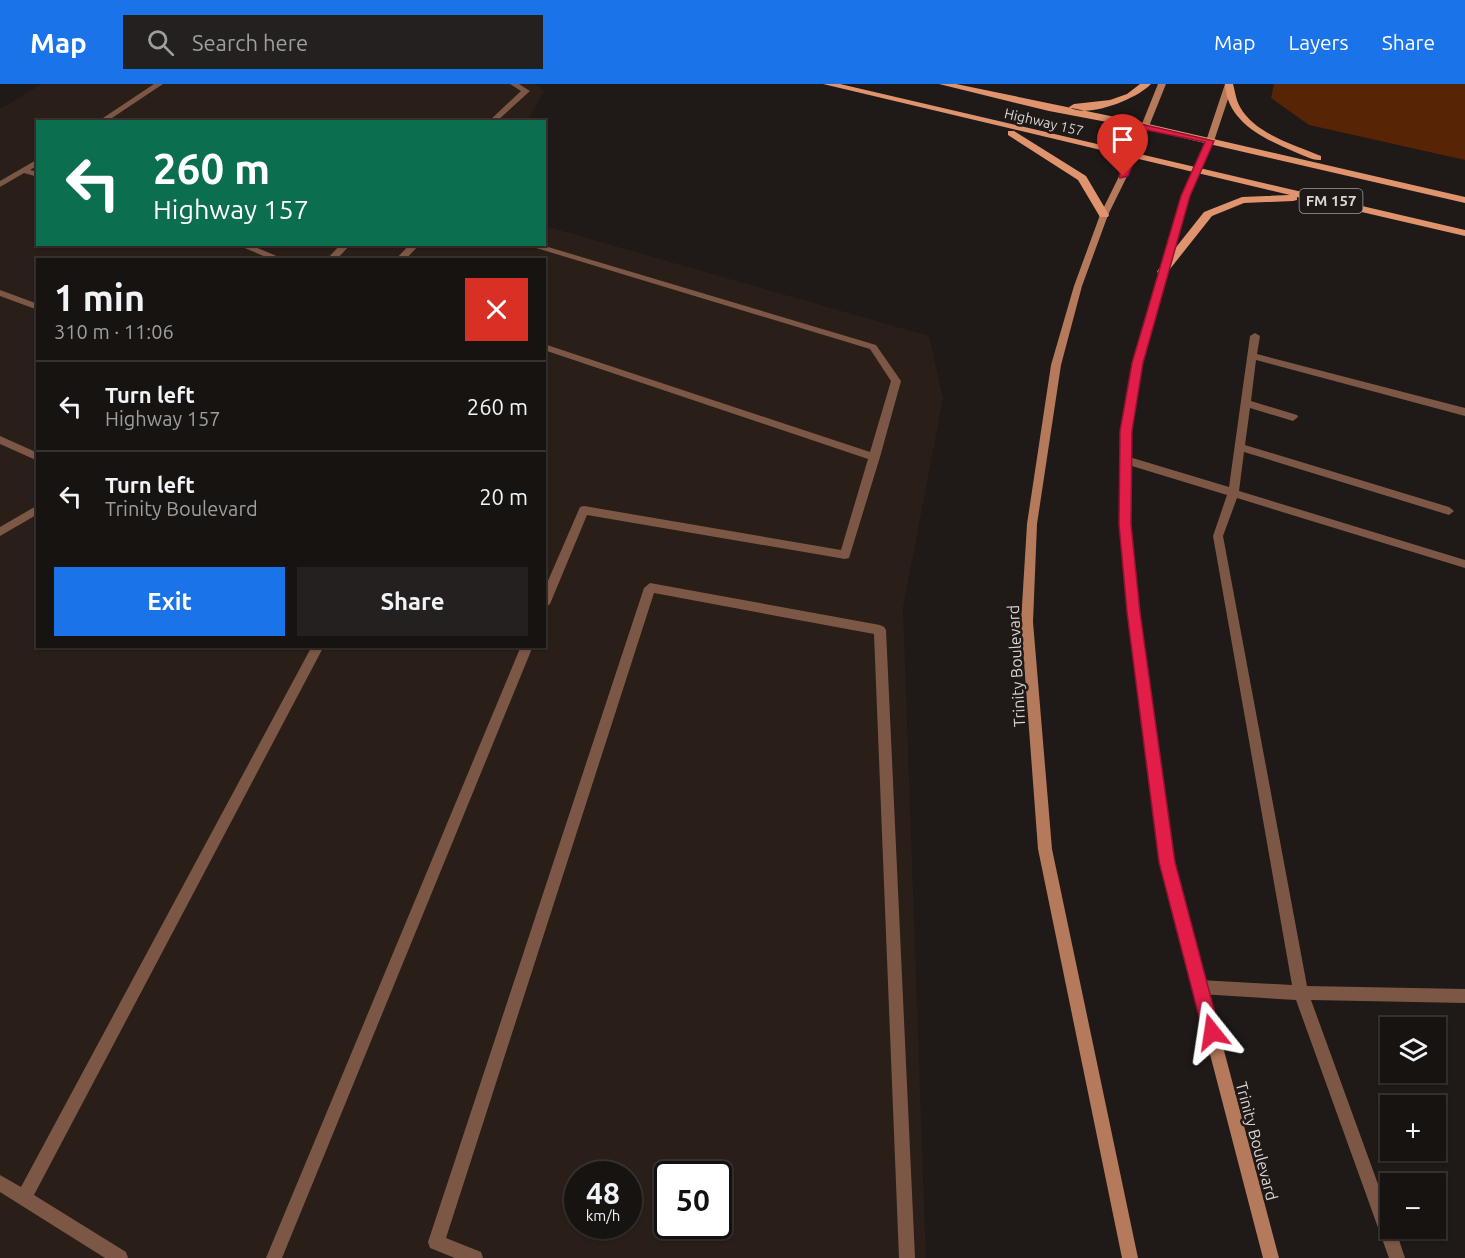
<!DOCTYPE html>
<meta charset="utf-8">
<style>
body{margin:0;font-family:Ubuntu,sans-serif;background:#24201f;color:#f1f3f6;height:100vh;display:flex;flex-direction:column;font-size:22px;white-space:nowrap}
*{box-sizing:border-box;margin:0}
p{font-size:20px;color:#9e9e9f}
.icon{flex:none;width:33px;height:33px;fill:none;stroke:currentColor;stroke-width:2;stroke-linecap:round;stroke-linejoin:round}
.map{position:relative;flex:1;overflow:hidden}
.side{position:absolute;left:36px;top:174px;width:510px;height:390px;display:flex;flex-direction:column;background:#171311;border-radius:0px;box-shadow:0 2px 4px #0004,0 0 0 2px #363231}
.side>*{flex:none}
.banner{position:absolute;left:36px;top:36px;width:510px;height:126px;border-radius:0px;box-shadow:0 2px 4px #0004,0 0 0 2px #363231;background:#0b6e4f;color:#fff;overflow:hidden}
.tools{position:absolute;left:1380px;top:933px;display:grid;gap:12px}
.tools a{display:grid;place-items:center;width:66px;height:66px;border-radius:0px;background:#171311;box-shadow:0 2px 4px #0004,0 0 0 2px #363231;font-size:30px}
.speed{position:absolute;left:564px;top:1077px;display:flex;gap:12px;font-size:30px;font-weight:700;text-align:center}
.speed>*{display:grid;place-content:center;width:78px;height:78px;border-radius:50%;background:#171311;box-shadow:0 2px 4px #0004,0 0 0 2px #363231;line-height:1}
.speed small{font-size:15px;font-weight:400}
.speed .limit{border:3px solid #111;border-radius:9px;background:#fff;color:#111}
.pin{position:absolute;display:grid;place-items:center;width:51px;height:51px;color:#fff;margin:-62px -26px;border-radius:50% 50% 50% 0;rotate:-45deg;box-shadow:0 0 6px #0007}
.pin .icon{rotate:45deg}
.me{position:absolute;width:66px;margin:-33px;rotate:345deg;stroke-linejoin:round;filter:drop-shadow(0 0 4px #0008)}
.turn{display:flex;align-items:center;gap:21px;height:126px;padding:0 18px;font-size:27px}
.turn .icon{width:78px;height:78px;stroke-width:2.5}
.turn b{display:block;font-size:42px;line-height:51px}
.round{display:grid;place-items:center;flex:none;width:63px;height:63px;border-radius:0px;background:#24201f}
.summary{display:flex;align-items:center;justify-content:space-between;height:102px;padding:0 18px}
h1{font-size:36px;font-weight:700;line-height:45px}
.button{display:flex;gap:12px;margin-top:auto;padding:12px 18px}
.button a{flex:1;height:69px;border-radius:0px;background:#1a73e8;color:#fff;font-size:24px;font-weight:700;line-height:69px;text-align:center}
.button a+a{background:#24201f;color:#f1f3f6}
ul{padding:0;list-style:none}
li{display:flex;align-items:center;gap:18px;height:90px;padding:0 18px;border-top:2px solid #363231}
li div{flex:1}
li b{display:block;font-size:22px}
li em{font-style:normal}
header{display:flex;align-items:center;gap:36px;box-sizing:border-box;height:84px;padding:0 30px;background:#1a73e8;color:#fff}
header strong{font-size:28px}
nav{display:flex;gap:33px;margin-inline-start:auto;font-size:21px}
.search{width:420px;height:54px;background:#24201f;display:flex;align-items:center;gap:15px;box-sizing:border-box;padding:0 21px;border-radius:0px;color:#9e9e9f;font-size:22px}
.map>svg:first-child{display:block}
.built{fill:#291e18;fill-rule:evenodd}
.green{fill:#572405}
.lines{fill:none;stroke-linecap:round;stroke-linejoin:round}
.lane{fill:#7c5745;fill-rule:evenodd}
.secondary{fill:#b5795c;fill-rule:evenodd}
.primary{fill:#e0946d;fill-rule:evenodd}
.route{fill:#e11d48;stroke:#92132f;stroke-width:1.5}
.labels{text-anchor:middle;stroke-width:5;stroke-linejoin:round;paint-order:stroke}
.far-street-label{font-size:14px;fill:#d9d5d3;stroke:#1f1917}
.shield{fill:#1f1917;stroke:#a19d9b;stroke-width:1.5}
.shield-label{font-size:15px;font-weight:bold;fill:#d9d5d3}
.street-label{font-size:16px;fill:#d9d5d3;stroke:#1f1917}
</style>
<header>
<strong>Map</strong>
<div class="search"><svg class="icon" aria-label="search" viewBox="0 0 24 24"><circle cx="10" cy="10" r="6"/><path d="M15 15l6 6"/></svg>Search here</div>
<nav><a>Map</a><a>Layers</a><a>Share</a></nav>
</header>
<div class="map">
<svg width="1465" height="1174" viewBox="0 0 1465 1174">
<rect width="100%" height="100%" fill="#1f1917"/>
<path class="built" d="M 42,0 L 535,0 L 545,7 L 527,37 L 38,38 L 38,160 L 544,160 L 545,142 L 929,252 L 943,315 L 903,524 L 926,1174 L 0,1174 L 0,25 ZM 38,176 L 544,176 L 544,562 L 38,562 ZM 578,1090 L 628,1090 L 628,1142 L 578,1142 ZM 668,1090 L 718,1090 L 718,1142 L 668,1142 Z"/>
<path class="green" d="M 1274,0 L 1465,0 L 1465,76 L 1309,41 L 1271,14 Z"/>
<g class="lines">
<path class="lane" d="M 154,0 L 163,0 L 106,38 L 97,38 Z
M 510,0 L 519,0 L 530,7 L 496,38 L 488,38 L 521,7 Z
M 38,75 L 38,81 L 30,86 L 38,88 L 38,93 L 24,89 L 0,103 L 0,97 Z
M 235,160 L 248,160 L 286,176 L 273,176 Z
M 341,160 L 351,160 L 336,176 L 326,176 Z
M 410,160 L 420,160 L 405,176 L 395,176 Z
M 523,160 L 538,160 L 876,261 L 901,297 L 880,373 L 849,474 L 845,475 L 587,431 L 550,520 L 544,525 L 544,506 L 580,423 L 584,422 L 841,466 L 868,375 L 544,266 L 544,260 L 870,368 L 891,297 L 870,265 Z
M 0,206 L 38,220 L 38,226 L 0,212 Z
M 1255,249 L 1260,252 L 1257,270 L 1465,324 L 1465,332 L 1256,276 L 1251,317 L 1297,331 L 1298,333 L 1293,337 L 1250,324 L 1245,361 L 1449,423 L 1454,427 L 1449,431 L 1244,368 L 1239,407 L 1465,476 L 1465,484 L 1237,414 L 1223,452 L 1307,902 L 1465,905 L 1465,919 L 1311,916 L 1390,1133 L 1390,1144 L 1395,1144 L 1405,1174 L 1389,1174 L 1296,916 L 1200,910 L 1195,908 L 1193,903 L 1195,898 L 1200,896 L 1292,901 L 1213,452 L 1227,411 L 1122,379 L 1121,376 L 1126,372 L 1229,403 L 1250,252 Z
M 0,352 L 38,369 L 38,377 L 0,360 Z
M 38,421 L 38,430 L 0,452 L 0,443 Z
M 650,499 L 880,541 L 884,543 L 886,546 L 915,1174 L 899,1174 L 874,550 L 654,509 L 446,1154 L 481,1168 L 483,1174 L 455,1174 L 430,1164 L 428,1158 L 644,504 Z
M 312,562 L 324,562 L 34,1111 L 126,1168 L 128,1174 L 105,1174 L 0,1108 L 0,1091 L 21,1103 Z
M 521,562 L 533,562 L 282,1174 L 266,1174 Z"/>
<path class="secondary" d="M 1158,0 L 1166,0 L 1137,72 L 1108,131 L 1082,202 L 1061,281 L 1037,440 L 1033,538 L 1052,765 L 1138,1174 L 1122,1174 L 1038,765 L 1021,538 L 1027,440 L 1051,281 L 1074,202 L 1100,131 L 1129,72 Z
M 1225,0 L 1233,0 L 1214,57 L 1189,112 L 1143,279 L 1131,347 L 1130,440 L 1139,528 L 1174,778 L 1279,1174 L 1263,1174 L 1160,778 L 1127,528 L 1120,440 L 1121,347 L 1133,279 L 1181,112 L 1206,57 Z"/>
<path class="primary" d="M 823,0 L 840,0 L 1465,146 L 1465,152 L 1297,113 L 1297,116 L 1293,117 L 1244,119 L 1212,132 L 1166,190 L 1162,191 L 1157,188 L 1158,186 L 1204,128 L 1242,113 L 1290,111 Z
M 939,0 L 956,0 L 1144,39 L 1465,113 L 1465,119 L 1144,45 L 1049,27 Z
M 1140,0 L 1151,0 C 1137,15 1087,35 1069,23 L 1074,20 L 1110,16 L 1127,10 Z
M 1225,0 L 1233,0 C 1235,7 1236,16 1240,23 C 1255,50 1295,61 1321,72 L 1321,76 C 1313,77 1303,71 1295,68 C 1264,55 1227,38 1225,0 Z
M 1008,47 L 1014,47 L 1086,92 L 1109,131 L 1108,133 L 1100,133 L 1078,96 L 1008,51 Z"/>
</g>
<path class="route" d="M 1141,40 L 1214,57 L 1190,112 L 1143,279 L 1132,347 L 1131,440 L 1140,528 L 1175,778 L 1220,948 L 1218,954 L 1212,957 L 1206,954 L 1203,948 L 1159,778 L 1127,528 L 1119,440 L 1120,347 L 1132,279 L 1181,112 L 1205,58 L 1147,46 L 1128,92 L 1120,94 L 1119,92 Z"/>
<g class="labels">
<g class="far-street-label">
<text transform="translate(1044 38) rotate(13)" y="5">Highway 157</text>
</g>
<rect class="shield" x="1299.5" y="105" width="63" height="24" rx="4.5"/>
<g class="shield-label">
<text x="1331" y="122">FM 157</text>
</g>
<g class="street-label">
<text transform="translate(1016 582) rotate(-93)" y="6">Trinity Boulevard</text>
<text transform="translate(1257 1057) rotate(75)" y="6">Trinity Boulevard</text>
</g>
</g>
</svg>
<div class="tools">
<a><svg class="icon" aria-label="layers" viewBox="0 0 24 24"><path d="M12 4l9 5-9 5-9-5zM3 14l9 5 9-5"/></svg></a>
<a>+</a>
<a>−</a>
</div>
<div class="speed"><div>48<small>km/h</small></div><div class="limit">50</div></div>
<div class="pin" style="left:1123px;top:92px;background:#d93025"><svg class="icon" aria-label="arrive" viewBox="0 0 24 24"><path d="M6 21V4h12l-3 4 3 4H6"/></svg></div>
<svg class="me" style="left:1212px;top:948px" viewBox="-20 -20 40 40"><path d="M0-17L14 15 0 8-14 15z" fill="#e11d48" stroke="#fff" stroke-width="4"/></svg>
<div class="banner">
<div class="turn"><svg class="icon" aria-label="left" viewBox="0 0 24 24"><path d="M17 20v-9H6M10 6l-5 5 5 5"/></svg><div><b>260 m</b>Highway 157</div></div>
</div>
<section class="side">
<div class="summary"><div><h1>1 min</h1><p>310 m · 11:06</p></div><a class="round" style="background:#d93025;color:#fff"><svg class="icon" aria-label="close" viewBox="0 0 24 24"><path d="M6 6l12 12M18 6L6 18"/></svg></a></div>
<ul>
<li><svg class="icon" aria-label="left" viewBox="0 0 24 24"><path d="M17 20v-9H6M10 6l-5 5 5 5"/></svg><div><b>Turn left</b><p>Highway 157</p></div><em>260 m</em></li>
<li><svg class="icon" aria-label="left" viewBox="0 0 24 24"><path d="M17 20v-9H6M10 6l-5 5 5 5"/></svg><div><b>Turn left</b><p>Trinity Boulevard</p></div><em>20 m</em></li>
</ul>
<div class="button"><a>Exit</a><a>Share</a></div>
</section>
</div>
